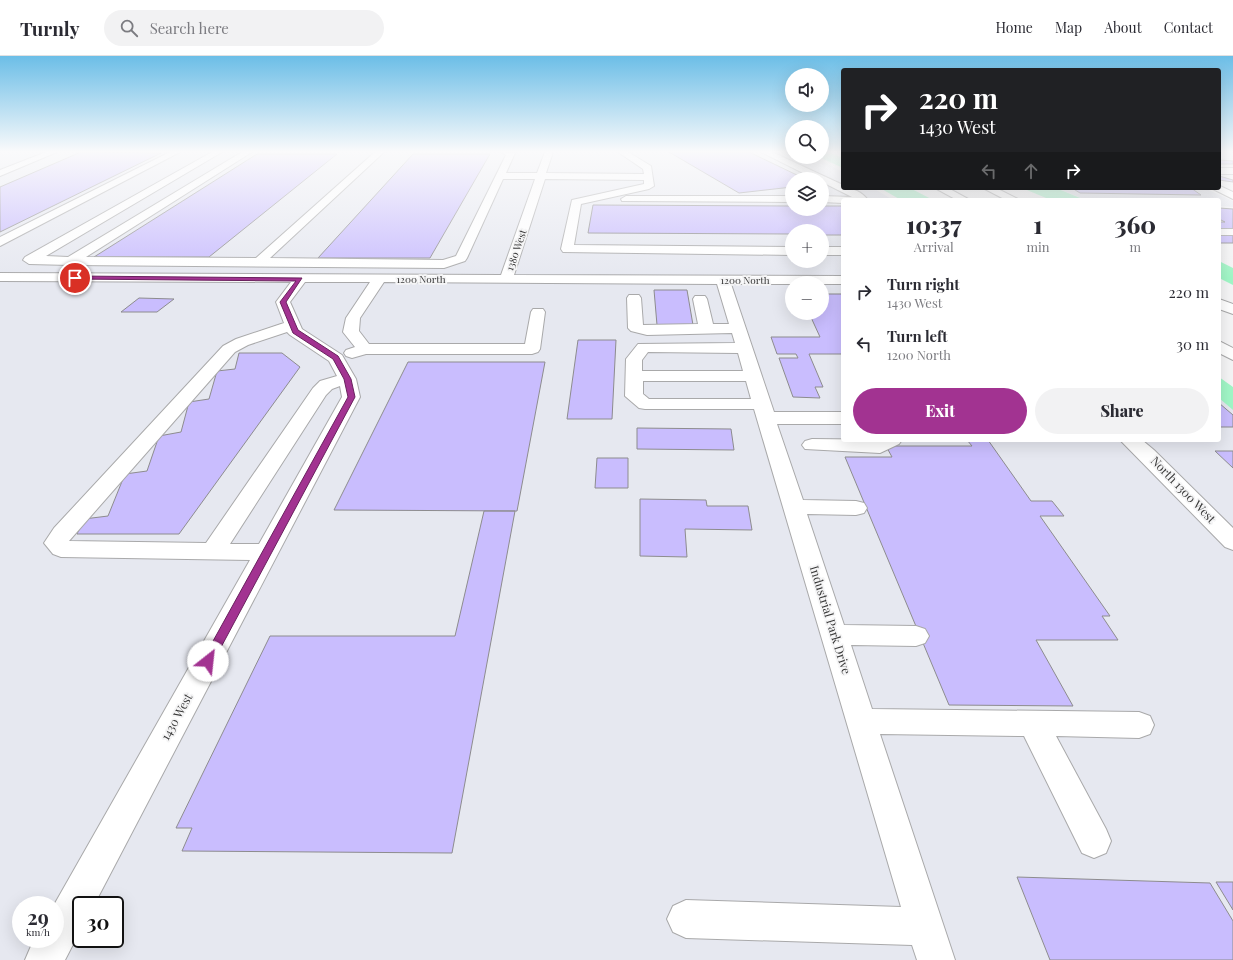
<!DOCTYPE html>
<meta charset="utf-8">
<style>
body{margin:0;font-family:"Playfair Display",serif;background:#f2f2f3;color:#2b2b33;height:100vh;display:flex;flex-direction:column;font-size:15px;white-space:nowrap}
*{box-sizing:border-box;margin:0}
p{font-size:13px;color:#7c7c81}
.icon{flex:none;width:22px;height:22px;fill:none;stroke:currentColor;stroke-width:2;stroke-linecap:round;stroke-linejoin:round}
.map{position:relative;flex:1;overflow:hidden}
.sheet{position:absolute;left:841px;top:142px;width:380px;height:244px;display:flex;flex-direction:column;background:#fff;border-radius:4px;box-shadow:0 4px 16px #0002}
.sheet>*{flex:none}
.banner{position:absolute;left:841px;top:12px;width:380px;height:122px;border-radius:4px;box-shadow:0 4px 16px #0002;background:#202124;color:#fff;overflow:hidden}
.buttons{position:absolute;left:785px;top:12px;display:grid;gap:8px}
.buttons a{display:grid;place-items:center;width:44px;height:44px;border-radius:50%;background:#fff;box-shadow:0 4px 16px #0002;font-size:20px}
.speed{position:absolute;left:12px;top:840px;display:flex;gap:8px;font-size:20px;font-weight:700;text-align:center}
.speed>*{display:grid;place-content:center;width:52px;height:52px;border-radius:50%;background:#fff;box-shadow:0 4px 16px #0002;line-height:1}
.speed small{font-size:10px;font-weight:400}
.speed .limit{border:2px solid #111;border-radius:6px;background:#fff;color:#111}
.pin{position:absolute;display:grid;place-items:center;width:34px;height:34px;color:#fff;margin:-17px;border:2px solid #fff;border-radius:50%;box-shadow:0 1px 4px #0007}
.me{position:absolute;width:44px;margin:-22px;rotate:29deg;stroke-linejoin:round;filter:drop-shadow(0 0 3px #0008)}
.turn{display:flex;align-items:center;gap:14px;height:84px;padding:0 12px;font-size:18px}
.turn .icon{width:52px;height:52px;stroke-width:2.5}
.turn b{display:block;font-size:28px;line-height:34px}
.lanes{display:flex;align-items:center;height:38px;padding:0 12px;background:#0003;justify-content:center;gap:20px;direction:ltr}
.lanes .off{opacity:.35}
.eta{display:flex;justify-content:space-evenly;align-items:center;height:68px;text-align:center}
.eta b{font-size:24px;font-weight:800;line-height:28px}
.primary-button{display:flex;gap:8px;margin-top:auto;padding:8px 12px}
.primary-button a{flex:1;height:46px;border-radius:24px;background:#a23391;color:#fff;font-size:16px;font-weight:800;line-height:46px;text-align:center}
.primary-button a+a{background:#f2f2f3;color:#2b2b33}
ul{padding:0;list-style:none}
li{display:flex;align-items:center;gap:12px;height:52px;padding:0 12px}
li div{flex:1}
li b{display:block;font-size:15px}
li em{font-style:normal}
header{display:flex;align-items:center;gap:24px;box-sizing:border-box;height:56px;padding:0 20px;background:#fff;border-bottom:1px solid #e1e1e2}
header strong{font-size:19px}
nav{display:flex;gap:22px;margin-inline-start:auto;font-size:14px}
.search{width:280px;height:36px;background:#f2f2f3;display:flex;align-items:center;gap:10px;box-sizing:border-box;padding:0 14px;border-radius:22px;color:#7c7c81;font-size:15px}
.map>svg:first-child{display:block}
.built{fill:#e6e8f0;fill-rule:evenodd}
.green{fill:#a1f7c7}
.building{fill:#c9bdfe;stroke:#8d8c8e}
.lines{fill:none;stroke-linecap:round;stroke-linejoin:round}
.minor-casing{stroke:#a9a9aa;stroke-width:2}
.highway-casing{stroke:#a9a9aa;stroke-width:2}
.minor{fill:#fff;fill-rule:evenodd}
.highway{fill:#fff;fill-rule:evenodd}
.route{fill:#a23391;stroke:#69215e}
.labels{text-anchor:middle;stroke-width:3.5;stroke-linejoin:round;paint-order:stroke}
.far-street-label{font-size:10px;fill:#393939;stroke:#f5f5f6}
.street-label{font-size:12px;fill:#393939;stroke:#f5f5f6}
</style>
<header>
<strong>Turnly</strong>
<div class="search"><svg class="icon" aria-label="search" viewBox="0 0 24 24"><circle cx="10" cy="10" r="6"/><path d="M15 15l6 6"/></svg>Search here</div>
<nav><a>Home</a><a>Map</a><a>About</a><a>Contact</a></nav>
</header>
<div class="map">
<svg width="1233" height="904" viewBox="0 0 1233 904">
<rect width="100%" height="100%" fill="#f5f5f6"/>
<path class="built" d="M 0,96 L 792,96 L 792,101 L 814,101 L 843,116 L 843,132 L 873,132 L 893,144 L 843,144 L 843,384 L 1219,384 L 1219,330 L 1233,341 L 1233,904 L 0,904 ZM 792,123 L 822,123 L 822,153 L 792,153 ZM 792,175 L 822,175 L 822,205 L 792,205 ZM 792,227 L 822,227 L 822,257 L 792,257 ZM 21,849 L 55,849 L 55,883 L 21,883 ZM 81,849 L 115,849 L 115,883 L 81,883 Z
M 1057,132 L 1204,132 L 1233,145 L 1233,151 L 1219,150 L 1219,144 L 1086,144 Z"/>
<path class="green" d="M 822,96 L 828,96 L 843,102 L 843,112 L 819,101 L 822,101 Z
M 880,132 L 910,132 L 933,144 L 901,144 Z
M 1022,132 L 1056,132 L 1085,144 L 1051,144 Z
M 1219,205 L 1233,212 L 1233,229 L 1219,222 Z
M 1219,321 L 1233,331 L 1233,354 L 1219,342 Z"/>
<path class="building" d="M 81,96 L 161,97 L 0,176 L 0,131 Z
M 669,96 L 749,96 L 801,121 L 808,123 L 792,123 L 792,131 L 739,137 Z
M 257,98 L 337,98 L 209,201 L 94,201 Z
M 413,98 L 490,98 L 430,202 L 318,202 Z
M 1219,104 L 1233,105 L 1233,108 L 1219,108 Z
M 1219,120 L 1233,124 L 1233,126 L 1219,124 Z
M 1072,132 L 1191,132 L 1201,139 L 1080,137 Z
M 1089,143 L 1167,144 L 1090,144 Z
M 593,149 L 792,150 L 792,153 L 822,153 L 822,150 L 843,150 L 843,179 L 822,179 L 822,175 L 792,175 L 792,178 L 588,177 Z
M 1219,152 L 1233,153 L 1233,173 L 1219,173 L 1219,166 L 1225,166 L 1219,163 Z
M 1219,177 L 1233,177 L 1233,187 L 1219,187 Z
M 654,234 L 687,234 L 693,269 L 657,269 Z
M 822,238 L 843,238 L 843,298 L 809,298 L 823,331 L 815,331 L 820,342 L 793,341 L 779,302 L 798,302 L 796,298 L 777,298 L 771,281 L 820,281 L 809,257 L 822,257 Z
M 139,242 L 174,243 L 157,256 L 121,256 Z
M 578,284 L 616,284 L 612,363 L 567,363 Z
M 239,297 L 282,297 L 300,311 L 179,478 L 77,478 L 84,463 L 108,460 L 125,418 L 147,415 L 159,380 L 181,376 L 189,346 L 209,343 L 217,315 L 235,313 Z
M 408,306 L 545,306 L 517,455 L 334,454 Z
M 1219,347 L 1233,359 L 1233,371 L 1219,371 Z
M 637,372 L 731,373 L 734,394 L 637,393 Z
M 967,384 L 988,384 L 1031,445 L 1052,445 L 1064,460 L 1040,460 L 1110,560 L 1102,560 L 1118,584 L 1036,584 L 1073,650 L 949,649 L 845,401 L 892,401 L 886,390 L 972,390 Z
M 1215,395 L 1233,395 L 1233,412 Z
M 597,402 L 628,402 L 628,432 L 595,432 Z
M 640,443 L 706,444 L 707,450 L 748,450 L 752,474 L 685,473 L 687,501 L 640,500 Z
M 484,455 L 515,455 L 452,797 L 182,795 L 192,772 L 176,772 L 270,580 L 455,580 Z
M 1017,821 L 1210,827 L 1233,865 L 1233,904 L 1050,904 Z
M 1216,826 L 1233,826 L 1233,854 Z"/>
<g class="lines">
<g class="minor-casing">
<path id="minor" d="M 46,96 L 57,96 L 0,120 L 0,114 Z
M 170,96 L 180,96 L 0,190 L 0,181 Z
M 212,96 L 222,96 L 46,200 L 68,201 L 242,96 L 252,96 L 86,201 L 256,202 L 375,96 L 384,96 L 270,202 L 443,204 L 456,200 L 506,99 L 501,96 L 515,97 L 506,117 L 537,117 L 545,96 L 553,96 L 546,117 L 644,118 L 643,113 L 618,96 L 628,96 L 651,110 L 654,130 L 649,133 L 581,148 L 574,189 L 792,191 L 792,199 L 563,196 L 561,193 L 572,144 L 644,128 L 644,124 L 545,123 L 514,219 L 843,220 L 843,228 L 731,228 L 774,356 L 843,356 L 843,368 L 777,368 L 803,444 L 856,445 L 864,447 L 867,452 L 864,457 L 856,459 L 807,458 L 844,569 L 916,570 L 925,573 L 929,580 L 925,587 L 916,590 L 851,589 L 872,653 L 1139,656 L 1150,660 L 1154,669 L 1150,678 L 1139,682 L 1056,680 L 1106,773 L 1111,785 L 1106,797 L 1094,802 L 1082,797 L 1024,680 L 880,678 L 955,904 L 917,904 L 912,889 L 686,882 L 673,876 L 667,863 L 673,850 L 686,844 L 901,851 L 754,353 L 645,353 L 639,352 L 625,340 L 626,303 L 638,288 L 735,287 L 732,277 L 647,279 L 631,275 L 628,272 L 627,242 L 629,239 L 639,239 L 641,242 L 643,269 L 698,268 L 693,243 L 695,240 L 705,240 L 707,243 L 713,268 L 729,268 L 717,228 L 384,226 L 360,262 L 359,275 L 369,288 L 525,288 L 531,256 L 533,253 L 543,253 L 545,256 L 540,293 L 538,296 L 532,298 L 366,298 L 352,302 L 346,300 L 344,297 L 346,294 L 355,291 L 343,276 L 346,262 L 370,226 L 305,226 L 290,246 L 302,273 L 342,299 L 356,323 L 360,341 L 94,849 L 81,849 L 81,873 L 65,904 L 25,904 L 34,883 L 55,883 L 54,849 L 250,504 L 61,501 L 53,498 L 44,487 L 54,472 L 223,290 L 236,283 L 284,267 L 276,246 L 291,226 L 0,225 L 0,217 L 501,219 L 535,123 L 503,123 L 467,202 L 465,205 L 444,212 L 70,209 L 29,208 L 23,204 L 25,201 ZM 287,276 L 290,279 L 329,305 L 337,320 L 320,325 L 313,332 L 206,487 L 69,485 L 235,296 L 248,289 ZM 648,296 L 738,297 L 743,315 L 642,315 L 642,304 ZM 643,325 L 746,325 L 751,343 L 649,343 L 643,338 ZM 340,330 L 342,341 L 259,488 L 230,488 L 326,339 L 332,333 Z
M 761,96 L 772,96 L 843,129 L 843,132 C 853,132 862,136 868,144 L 843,144 L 843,147 L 822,146 L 822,140 L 852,141 L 822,126 L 822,123 L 815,123 Z
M 1219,112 L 1233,112 L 1233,118 L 1219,118 Z
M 1220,130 L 1233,136 L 1233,143 L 1211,132 L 1219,132 Z
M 626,140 L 792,140 L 792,146 L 622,145 L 621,143 Z
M 1219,173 L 1233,173 L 1233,179 L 1219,179 Z
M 822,191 L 843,191 L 843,199 L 822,199 Z
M 812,383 L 902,384 L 899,388 L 880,397 L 805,393 L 802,389 L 805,385 Z
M 1120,384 L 1142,384 L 1154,394 L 1233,472 L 1233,494 L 1225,491 Z"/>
</g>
<g class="highway-casing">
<path id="highway" d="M 935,132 L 948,132 L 970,144 L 957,144 Z
M 983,132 L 996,132 L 1020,144 L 1006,144 Z
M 1219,243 L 1233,248 L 1233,258 L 1219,253 Z
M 1219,285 L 1233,292 L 1233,304 L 1219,297 Z"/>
</g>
<use href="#minor" class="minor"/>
<use href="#highway" class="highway"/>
</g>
<linearGradient id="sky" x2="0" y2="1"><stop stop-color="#6cbee7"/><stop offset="0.43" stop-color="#fafafb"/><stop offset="1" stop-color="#fafafb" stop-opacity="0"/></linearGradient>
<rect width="1233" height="222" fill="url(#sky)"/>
<path class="route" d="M 75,220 L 302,222 L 286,246 L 298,274 L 338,300 L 351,323 L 355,341 L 212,608 L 204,608 L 202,605 L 348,341 L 344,323 L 333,303 L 293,277 L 280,246 L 296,225 L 73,223 Z"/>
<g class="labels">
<g class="far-street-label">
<text transform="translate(516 194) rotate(-71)" y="4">1380 West</text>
<text x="421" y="227">1200 North</text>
<text x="745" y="228">1200 North</text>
</g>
<g class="street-label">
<text transform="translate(1183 434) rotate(46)" y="4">North 1300 West</text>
<text transform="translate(830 564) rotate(73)" y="4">Industrial Park Drive</text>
<text transform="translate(177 661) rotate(-61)" y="4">1430 West</text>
</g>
</g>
</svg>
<div class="buttons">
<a><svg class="icon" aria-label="sound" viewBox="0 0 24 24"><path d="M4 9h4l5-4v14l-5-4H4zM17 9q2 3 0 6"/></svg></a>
<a><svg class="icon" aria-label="search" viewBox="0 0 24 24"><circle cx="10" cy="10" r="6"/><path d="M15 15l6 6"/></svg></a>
<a><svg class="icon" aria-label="layers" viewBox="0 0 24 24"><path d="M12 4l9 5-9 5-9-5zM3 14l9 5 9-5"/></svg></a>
<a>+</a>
<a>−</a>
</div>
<div class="speed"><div>29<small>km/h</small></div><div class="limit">30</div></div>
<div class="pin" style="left:75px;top:222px;background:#d93025"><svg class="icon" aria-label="arrive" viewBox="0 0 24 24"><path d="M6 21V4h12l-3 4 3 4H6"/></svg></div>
<svg class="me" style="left:208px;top:605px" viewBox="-20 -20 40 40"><circle r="19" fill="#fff"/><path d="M0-13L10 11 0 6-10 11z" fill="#a23391"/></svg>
<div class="banner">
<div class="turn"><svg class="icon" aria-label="right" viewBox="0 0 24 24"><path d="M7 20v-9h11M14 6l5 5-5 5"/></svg><div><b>220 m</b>1430 West</div></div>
<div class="lanes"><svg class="icon off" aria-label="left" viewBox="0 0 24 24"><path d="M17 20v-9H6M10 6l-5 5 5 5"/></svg><svg class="icon off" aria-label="ahead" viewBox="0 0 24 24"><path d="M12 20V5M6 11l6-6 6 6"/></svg><svg class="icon" aria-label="right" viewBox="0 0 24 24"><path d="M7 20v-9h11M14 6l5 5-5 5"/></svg></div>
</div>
<section class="sheet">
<div class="eta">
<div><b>10:37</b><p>Arrival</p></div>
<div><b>1</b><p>min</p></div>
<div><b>360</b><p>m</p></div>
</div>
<ul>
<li><svg class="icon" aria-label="right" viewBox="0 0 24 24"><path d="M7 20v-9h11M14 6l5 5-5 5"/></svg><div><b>Turn right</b><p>1430 West</p></div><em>220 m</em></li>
<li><svg class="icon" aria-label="left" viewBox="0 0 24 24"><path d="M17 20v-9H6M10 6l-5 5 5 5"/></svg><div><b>Turn left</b><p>1200 North</p></div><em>30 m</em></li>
</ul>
<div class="primary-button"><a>Exit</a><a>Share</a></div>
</section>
</div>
